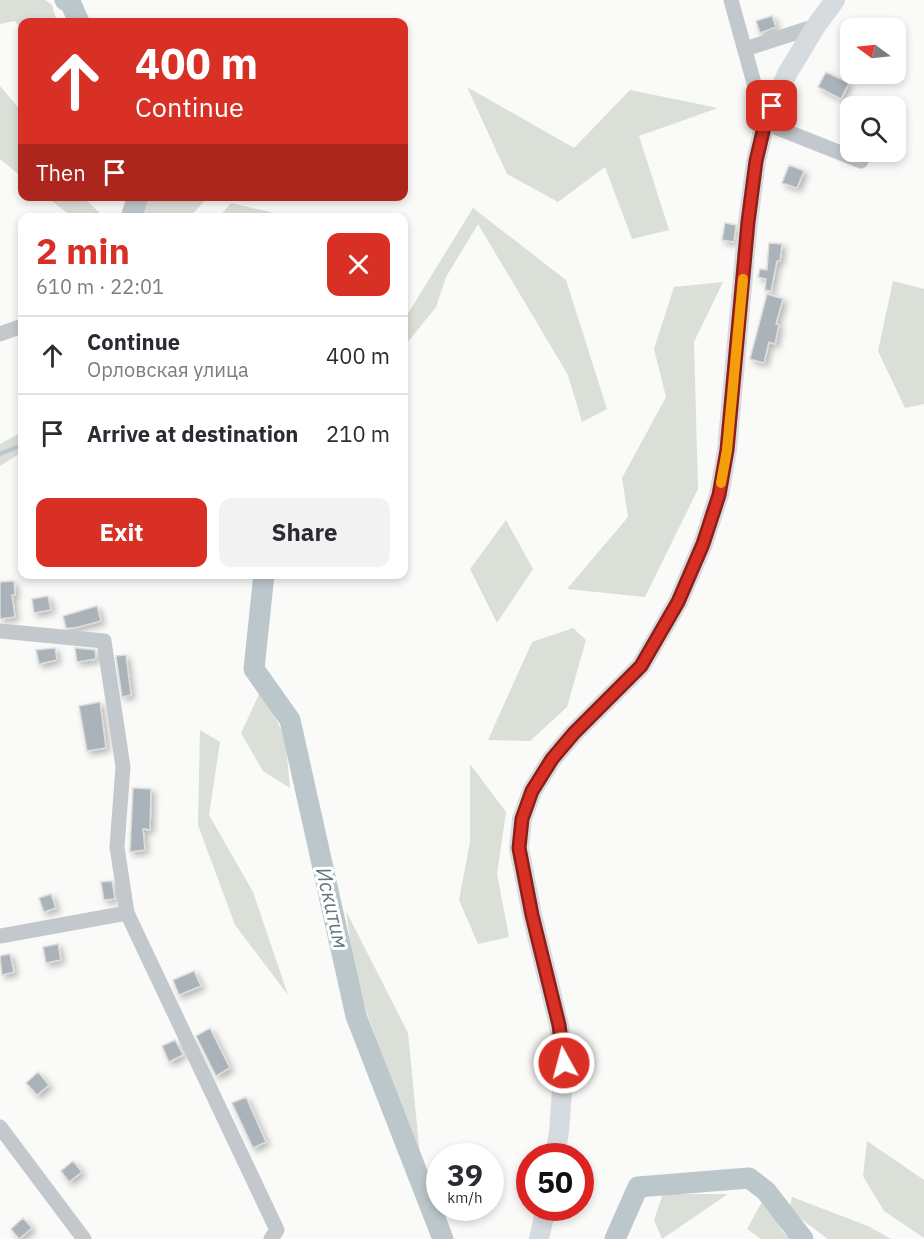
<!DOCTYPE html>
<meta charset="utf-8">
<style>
body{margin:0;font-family:"IBM Plex Sans",sans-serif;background:#f2f2f3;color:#2b2b33;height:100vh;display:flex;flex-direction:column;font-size:22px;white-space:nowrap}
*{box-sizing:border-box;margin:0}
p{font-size:20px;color:#7c7c81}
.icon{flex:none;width:33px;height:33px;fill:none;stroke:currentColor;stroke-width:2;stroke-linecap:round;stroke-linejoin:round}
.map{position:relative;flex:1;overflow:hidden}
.details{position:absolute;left:18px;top:213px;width:390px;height:366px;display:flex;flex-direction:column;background:#fff;border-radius:12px;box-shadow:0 3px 9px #0003}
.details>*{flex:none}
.hud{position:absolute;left:18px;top:18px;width:390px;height:183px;border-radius:12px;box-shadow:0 3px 9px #0003;background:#d93025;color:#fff;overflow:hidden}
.needle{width:39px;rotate:285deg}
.buttons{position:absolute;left:840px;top:18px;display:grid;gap:12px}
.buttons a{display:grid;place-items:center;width:66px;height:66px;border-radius:12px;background:#fff;box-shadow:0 3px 9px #0003;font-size:30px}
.speed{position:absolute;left:426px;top:1143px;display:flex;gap:12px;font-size:30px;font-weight:700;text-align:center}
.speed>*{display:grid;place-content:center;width:78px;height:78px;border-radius:50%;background:#fff;box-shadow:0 3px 9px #0003;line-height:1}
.speed small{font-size:15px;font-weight:400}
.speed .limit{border:9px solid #d22;background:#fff;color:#111}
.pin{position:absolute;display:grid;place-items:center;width:51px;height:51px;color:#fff;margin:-26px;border-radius:12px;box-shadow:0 3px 9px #0006}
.me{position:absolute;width:66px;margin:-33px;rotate:353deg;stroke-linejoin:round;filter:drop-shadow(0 0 4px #0008)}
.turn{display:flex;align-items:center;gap:21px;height:126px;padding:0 18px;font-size:27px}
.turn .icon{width:78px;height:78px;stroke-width:2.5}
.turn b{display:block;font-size:42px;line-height:51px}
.then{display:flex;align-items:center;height:57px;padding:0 18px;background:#0003;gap:12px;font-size:22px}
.round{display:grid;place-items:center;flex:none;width:63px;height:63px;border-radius:12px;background:#f2f2f3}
.summary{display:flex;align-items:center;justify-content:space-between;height:102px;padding:0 18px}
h1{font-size:36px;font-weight:800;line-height:45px;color:#d93025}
.button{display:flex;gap:12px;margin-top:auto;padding:12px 18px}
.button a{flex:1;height:69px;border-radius:12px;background:#d93025;color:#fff;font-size:24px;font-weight:800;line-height:69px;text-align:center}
.button a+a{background:#f2f2f3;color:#2b2b33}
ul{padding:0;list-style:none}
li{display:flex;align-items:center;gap:18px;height:78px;padding:0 18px;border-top:2px solid #e1e1e2}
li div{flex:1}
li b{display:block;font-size:22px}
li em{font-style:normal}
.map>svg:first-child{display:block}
.green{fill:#dadfd7}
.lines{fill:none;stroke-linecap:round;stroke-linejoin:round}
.stream{stroke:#bbc7cb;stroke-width:4}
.river{stroke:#bbc7cb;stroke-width:21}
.building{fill:#aab3b9;stroke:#dcdcda;stroke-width:1.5;filter:url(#shadow)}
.minor{stroke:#c3c8cc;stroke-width:15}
.major{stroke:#d6dbdf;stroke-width:20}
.route-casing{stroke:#8d1f18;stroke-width:15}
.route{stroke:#d93025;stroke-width:10}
.slow{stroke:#f59e0b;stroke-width:10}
.labels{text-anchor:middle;stroke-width:6;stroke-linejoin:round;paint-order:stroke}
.water-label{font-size:21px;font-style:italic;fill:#60757c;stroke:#fff}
</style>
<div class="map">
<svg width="924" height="1239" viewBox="0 0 924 1239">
<defs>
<filter id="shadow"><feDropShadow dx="3.5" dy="3.5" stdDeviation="3" flood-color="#0004"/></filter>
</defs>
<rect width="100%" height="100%" fill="#fafaf8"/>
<path class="green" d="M 0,0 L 45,0 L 52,5 L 57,22 L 22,22 L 22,31 L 15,21 L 0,24 Z
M 0,86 L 22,112 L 22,177 L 0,159 Z
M 467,87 L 574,148 L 630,90 L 718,108 L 639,136 L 669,230 L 632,239 L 605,167 L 558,202 L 507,174 Z
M 204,196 L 206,199 L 190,217 L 137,217 L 145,197 Z
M 47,197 L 83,197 L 104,217 L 72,217 Z
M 231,203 L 292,217 L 219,217 Z
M 473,208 L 566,280 L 607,409 L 582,422 L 568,375 L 478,224 L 446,277 L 436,307 L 407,343 L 404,356 L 404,320 Z
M 893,281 L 924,289 L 924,404 L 905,408 L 878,351 Z
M 723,282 L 694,342 L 698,489 L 645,597 L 567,589 L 628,517 L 622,478 L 666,397 L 654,349 L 674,287 Z
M 22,432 L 22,452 L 0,466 L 0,444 Z
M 506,520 L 533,569 L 497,623 L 470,569 Z
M 573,628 L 586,640 L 567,707 L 530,741 L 488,740 L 532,642 Z
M 261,690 L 285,737 L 290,788 L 263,771 L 241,733 Z
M 200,730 L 220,742 L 209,815 L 253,892 L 288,995 L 235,925 L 198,825 Z
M 470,764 L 506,812 L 497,874 L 509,937 L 478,944 L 459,900 L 470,842 Z
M 346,911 L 408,1033 L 420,1156 L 356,984 Z
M 867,1141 L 924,1180 L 924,1238 L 884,1211 L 863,1176 Z
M 663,1194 L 728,1194 L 662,1239 L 654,1220 Z
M 792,1197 L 868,1226 L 891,1239 L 828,1239 L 789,1210 Z
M 764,1198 L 783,1232 L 793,1239 L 761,1239 L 747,1229 Z"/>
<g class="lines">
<path class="stream" d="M 0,454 L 22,445"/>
<path class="river" d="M 65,0 L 71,4 L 79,22
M 131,218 L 138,196
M 264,574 L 254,669 L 290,720 L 356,1016 L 443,1239
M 615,1239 L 638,1187 L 749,1178 L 766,1191 L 803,1239"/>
</g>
<path class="building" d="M 772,16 L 776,27 L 760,33 L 756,21 Z
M 826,72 L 849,83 L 841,99 L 818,87 Z
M 789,165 L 804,171 L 797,188 L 782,183 Z
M 725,223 L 736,225 L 734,242 L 722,240 Z
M 769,243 L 782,244 L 780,261 L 777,261 L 771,291 L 765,290 L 766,279 L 758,277 L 760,269 L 767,270 Z
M 767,294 L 783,299 L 776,324 L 779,325 L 775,344 L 769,342 L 764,363 L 750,359 Z
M 14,581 L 15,595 L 12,595 L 15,617 L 0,619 L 0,582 Z
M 48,596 L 51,610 L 34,613 L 32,599 Z
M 97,606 L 101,621 L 75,628 L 66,628 L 63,616 Z
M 55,648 L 57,660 L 39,664 L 36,650 Z
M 75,648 L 95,650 L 96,659 L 77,662 Z
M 126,655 L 131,695 L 122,697 L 116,656 Z
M 100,702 L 106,748 L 87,751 L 79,706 Z
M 133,788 L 151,789 L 150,830 L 143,829 L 145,850 L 130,852 Z
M 112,881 L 115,899 L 104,900 L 101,882 Z
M 51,894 L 56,908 L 44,912 L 39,898 Z
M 58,944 L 61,960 L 46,963 L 43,947 Z
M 10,954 L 14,972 L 2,975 L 0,956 Z
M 194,971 L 201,986 L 179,995 L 173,980 Z
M 210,1028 L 230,1068 L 216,1076 L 196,1036 Z
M 175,1040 L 183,1055 L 169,1062 L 162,1046 Z
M 38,1072 L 49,1085 L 37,1095 L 26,1083 Z
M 246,1097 L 266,1142 L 253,1148 L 232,1103 Z
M 73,1161 L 82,1172 L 69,1182 L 61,1171 Z
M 23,1218 L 32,1228 L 19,1239 L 11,1229 Z"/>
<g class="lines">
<path class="minor" d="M 731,0 L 765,123 L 861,161
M 745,49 L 816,26
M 0,334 L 22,326
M 0,631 L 104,641 L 123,767 L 117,847 L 127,913 L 277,1230 L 271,1239
M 0,936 L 127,913
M 0,1127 L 84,1239"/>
<path class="major" d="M 555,1156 L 559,1132 L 564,1063 L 559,1025 L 532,915 L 519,848 L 522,819 L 532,791 L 552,759 L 574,733 L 641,666 L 678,602 L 703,544 L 719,495 L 727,450 L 748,222 L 756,161 L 765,123 L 787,74 L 816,26 L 835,0
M 539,1239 L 546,1208"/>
</g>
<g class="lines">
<g class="route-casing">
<path id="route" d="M 564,1063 L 559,1025 L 532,915 L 519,848 L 522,819 L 532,791 L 552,759 L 574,733 L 641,666 L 678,602 L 703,544 L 719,495 L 727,450 L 748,222 L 756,161 L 765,123 L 772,106"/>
</g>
<use href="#route" class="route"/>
<path class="slow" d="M 721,483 L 727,450 L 743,279"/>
</g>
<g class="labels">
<g class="water-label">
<text transform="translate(332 908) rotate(77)" y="7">Искитим</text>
</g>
</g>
</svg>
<div class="buttons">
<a><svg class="needle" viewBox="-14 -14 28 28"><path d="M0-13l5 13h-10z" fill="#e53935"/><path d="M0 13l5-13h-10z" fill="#7c7c81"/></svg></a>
<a><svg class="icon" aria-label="search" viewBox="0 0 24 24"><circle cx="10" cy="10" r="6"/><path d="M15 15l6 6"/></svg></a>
</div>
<div class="speed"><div>39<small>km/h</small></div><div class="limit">50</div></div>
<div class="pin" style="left:772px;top:106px;background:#d93025"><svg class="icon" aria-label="arrive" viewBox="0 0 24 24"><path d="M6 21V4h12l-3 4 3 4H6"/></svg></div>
<svg class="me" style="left:564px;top:1063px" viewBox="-20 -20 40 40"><circle r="17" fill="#d93025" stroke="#fff" stroke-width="3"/><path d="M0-11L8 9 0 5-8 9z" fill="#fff"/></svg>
<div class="hud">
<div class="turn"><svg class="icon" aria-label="ahead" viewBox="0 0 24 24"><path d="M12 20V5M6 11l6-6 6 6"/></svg><div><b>400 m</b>Continue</div></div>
<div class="then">Then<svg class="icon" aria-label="arrive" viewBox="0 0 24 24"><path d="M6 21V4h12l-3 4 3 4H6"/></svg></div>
</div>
<section class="details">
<div class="summary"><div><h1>2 min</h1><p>610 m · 22:01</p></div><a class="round" style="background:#d93025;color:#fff"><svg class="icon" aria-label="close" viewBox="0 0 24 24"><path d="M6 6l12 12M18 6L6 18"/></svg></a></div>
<ul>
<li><svg class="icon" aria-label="ahead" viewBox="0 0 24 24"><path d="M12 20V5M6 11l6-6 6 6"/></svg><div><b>Continue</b><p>Орловская улица</p></div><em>400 m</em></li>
<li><svg class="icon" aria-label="arrive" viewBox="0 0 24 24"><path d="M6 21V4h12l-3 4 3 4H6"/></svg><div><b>Arrive at destination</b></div><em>210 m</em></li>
</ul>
<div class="button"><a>Exit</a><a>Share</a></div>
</section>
</div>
